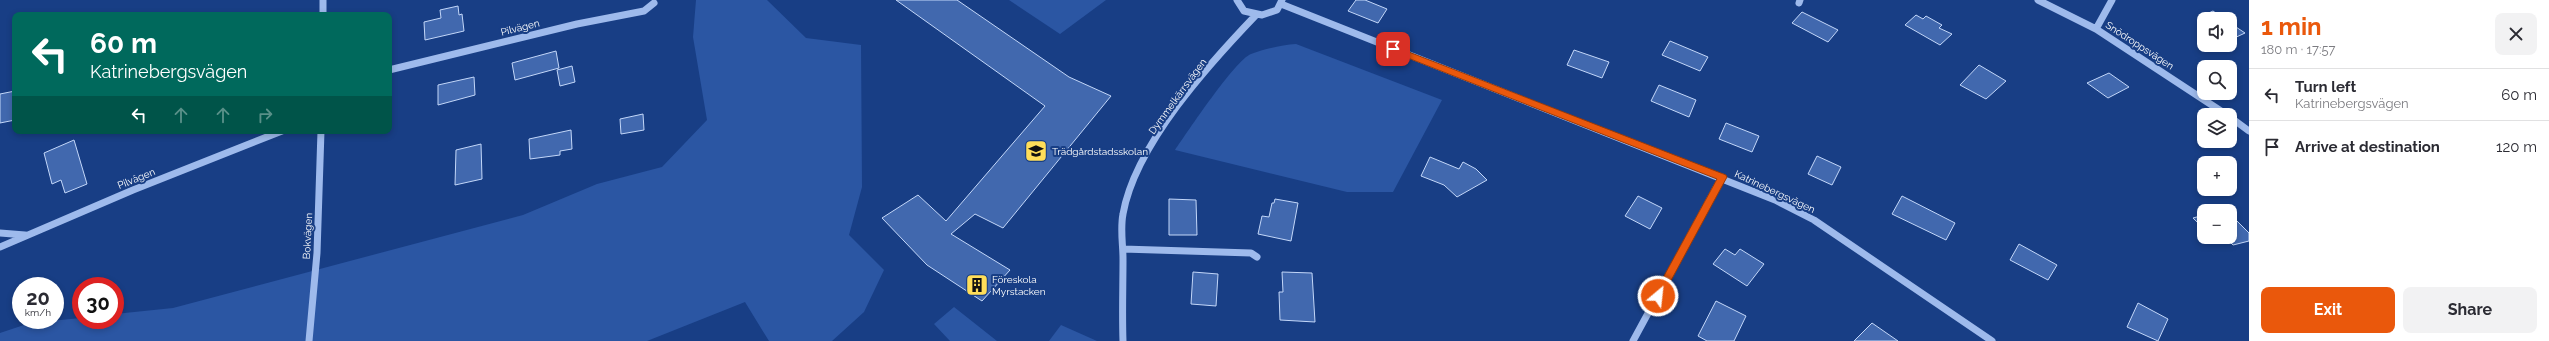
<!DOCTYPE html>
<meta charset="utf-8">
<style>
body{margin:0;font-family:Raleway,sans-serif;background:#f2f2f3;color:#2b2b33;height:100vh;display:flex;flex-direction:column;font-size:15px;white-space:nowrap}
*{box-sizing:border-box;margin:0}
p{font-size:13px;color:#7c7c81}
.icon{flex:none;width:22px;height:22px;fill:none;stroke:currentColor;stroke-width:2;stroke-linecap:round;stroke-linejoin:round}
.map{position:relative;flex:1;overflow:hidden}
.details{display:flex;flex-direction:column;background:#fff;width:300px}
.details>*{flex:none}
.guide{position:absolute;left:12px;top:12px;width:380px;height:122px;border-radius:8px;box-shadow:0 2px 6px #0003;background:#00695c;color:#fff;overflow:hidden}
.buttons{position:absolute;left:2197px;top:12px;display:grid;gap:8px}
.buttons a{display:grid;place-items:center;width:40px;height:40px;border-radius:8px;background:#fff;box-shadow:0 2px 6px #0003;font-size:20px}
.speed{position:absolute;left:12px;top:277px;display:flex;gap:8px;font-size:20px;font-weight:700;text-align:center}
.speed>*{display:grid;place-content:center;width:52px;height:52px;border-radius:50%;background:#fff;box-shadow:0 2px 6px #0003;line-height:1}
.speed small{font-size:10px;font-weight:400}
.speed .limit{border:6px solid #d22;background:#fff;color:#111}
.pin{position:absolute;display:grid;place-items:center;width:34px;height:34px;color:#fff;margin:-17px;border-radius:8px;box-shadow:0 2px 6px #0006}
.me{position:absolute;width:44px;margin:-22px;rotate:28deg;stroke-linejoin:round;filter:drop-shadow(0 0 3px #0008)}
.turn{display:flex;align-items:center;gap:14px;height:84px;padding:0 12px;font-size:18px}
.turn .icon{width:52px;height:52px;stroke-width:2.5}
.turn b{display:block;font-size:28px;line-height:34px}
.lanes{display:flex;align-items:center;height:38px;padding:0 12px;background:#0003;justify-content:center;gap:20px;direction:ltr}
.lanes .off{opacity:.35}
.round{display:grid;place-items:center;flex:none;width:42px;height:42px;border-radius:8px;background:#f2f2f3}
.head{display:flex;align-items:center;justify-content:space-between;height:68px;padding:0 12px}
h1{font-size:24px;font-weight:700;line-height:30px;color:#ea580c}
.primary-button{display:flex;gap:8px;margin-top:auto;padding:8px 12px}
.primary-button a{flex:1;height:46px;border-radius:8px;background:#ea580c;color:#fff;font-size:16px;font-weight:700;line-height:46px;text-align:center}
.primary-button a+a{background:#f2f2f3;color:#2b2b33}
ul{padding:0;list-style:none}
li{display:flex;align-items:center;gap:12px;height:52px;padding:0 12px;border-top:1px solid #e1e1e2}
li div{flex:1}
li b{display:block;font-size:15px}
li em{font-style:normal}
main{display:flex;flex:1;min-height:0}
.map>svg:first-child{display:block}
.green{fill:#2b56a3}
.building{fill:#4168ae;stroke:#c3d7f9}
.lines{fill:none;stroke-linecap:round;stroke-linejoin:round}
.minor{stroke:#9ebaec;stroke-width:7}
.route{fill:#ea580c;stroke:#983908}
.labels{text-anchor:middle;stroke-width:4;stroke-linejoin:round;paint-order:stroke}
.street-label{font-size:10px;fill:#fff;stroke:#183e85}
.poi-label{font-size:10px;fill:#fff;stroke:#183e85;text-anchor:start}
</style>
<main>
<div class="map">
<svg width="2249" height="341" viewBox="0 0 2249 341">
<rect width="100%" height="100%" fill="#183e85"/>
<path class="green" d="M 696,0 L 767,0 L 806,38 L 861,45 L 862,187 L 849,235 L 884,270 L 864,312 L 832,341 L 769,341 L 745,302 L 647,341 L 0,341 L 0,333 L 30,323 L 81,318 L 81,320 L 115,320 L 115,314 L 173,308 L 523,215 L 597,184 L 662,167 L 707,120 L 693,37 Z
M 1009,0 L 1106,0 L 1060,34 Z
M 1296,44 L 1442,100 L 1393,192 L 1347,192 L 1175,150 C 1187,133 1235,60 1251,54 C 1265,49 1282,45 1296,44 Z
M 954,307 L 997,341 L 950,341 L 934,324 Z
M 1061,325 L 1097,341 L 1049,341 Z"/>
<path class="building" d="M 896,0 L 957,0 L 1069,77 L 1111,96 L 1003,228 L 975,214 L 951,234 L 1010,270 L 982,301 L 927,265 L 882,218 L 918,195 L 946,221 L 1045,106 Z
M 1356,0 L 1365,0 L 1387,9 L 1378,23 L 1348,11 Z
M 458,6 L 459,15 L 462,14 L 464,31 L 425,40 L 424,22 L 441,18 L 440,10 Z
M 2213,11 L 2224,19 L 2204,19 L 2204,22 L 2198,18 Z
M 1802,12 L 1838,30 L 1828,42 L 1792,23 Z
M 1916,15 L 1923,19 L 1926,16 L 1942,25 L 1939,28 L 1952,34 L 1940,45 L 1905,25 Z
M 2230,23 L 2245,33 L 2230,40 Z
M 1670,41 L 1708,57 L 1700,71 L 1662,55 Z
M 1574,50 L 1609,62 L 1602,78 L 1567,65 Z
M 556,51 L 559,68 L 515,80 L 512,63 Z
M 1979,65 L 2006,81 L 1986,99 L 1960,85 Z
M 572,66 L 575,82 L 560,86 L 557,70 Z
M 2109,73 L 2129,87 L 2108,98 L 2087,83 Z
M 474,77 L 475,95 L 438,105 L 438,85 Z
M 1659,85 L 1696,100 L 1689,117 L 1651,101 Z
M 15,91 L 15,120 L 0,123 L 0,94 Z
M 643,114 L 644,130 L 621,134 L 620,119 Z
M 1726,123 L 1759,136 L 1752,152 L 1719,139 Z
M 571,130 L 572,149 L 560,151 L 560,155 L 530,159 L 529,139 Z
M 74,140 L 87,184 L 65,193 L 61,180 L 52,184 L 44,153 Z
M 481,144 L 482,179 L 455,185 L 456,150 Z
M 1817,156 L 1841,167 L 1832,185 L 1808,174 Z
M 1430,157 L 1459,169 L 1463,162 L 1476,169 L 1487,180 L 1457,197 L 1444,185 L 1421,176 Z
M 1638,196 L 1662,208 L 1650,229 L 1625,216 Z
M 1902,196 L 1955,223 L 1946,240 L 1892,214 Z
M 1169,199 L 1196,200 L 1197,235 L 1169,235 Z
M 1275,199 L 1298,203 L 1291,241 L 1258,234 L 1262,216 L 1269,217 L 1272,203 L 1274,203 Z
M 2230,214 L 2249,233 L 2249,241 L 2233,245 L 2225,237 L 2230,237 Z
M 2204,215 L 2204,229 L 2193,218 Z
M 2019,244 L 2057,265 L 2048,280 L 2010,260 Z
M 1725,249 L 1735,255 L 1740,249 L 1764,264 L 1747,286 L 1713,264 Z
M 1193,272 L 1218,274 L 1216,306 L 1191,304 Z
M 1282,272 L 1312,273 L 1315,322 L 1280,320 L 1279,292 L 1283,292 Z
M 1716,301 L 1746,316 L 1734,341 L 1707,341 L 1698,336 Z
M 2138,303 L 2168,319 L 2158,341 L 2127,327 Z
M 1872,323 L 1898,341 L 1854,341 Z"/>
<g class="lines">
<path class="minor" d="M 323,0 L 323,15
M 1237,0 L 1244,11 L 1262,15 L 1277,10 L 1282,0
M 2038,0 L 2096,29 L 2227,115
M 1799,3 L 1800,0
M 1281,4 L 1775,200 L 1814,220 L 1992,341
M 2096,29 L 2112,0
M 389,70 L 577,24 L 644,11 L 654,3
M 2230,117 L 2249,131
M 0,233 L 25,235
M 0,247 L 133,190 L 282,131
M 1123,249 L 1251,253 L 1257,257
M 309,341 L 317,253 L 321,131
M 1123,341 C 1122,314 1123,287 1123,259 C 1123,244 1120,229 1123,214 C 1135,145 1209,64 1256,15
M 1633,341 L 1722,177"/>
</g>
<path class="route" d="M 1390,47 L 1396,47 L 1726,175 L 1727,177 L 1661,299 L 1654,299 L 1653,296 L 1717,179 L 1390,51 Z"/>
<defs>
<g id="school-square" transform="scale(1.15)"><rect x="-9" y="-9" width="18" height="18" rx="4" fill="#ffde59" stroke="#183e85"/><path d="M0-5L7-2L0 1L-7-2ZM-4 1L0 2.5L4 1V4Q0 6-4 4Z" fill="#111"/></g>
<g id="building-square" transform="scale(1.15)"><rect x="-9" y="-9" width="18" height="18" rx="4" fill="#ffde59" stroke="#183e85"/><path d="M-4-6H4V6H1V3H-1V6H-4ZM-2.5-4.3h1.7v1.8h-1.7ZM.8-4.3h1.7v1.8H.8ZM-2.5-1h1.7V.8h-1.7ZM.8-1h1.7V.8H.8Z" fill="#111"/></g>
</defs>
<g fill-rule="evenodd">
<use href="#school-square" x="1036" y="151"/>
<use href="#building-square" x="977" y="285"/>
</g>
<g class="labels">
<g class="street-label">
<text transform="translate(520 27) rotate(-14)" y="4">Pilvägen</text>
<text transform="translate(2140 45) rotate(33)" y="4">Snödroppsvägen</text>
<text transform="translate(1177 96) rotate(-54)" y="4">Dymmelkärrsvägen</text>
<text transform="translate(136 178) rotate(-22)" y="4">Pilvägen</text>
<text transform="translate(1775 191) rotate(25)" y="4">Katrinebergsvägen</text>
<text transform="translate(307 236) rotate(-87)" y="4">Bokvägen</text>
</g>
<g class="poi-label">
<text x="1052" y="155">Trädgårdstadsskolan</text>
<text x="992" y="283">Föreskola<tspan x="992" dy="12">Myrstacken</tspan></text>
</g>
</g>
</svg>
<div class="buttons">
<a><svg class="icon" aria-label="sound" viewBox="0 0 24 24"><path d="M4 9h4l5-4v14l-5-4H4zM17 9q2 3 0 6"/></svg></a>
<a><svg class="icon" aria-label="search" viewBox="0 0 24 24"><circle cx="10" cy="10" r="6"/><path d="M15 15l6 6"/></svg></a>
<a><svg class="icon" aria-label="layers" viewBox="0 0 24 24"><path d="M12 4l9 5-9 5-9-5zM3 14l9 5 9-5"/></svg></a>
<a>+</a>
<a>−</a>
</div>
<div class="speed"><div>20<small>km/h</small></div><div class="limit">30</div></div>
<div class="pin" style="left:1393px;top:49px;background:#d93025"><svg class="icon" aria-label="arrive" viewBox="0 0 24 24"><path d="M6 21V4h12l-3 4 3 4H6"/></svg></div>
<svg class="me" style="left:1658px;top:296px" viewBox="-20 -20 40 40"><circle r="17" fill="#ea580c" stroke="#fff" stroke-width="3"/><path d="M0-11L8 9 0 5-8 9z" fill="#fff"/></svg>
<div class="guide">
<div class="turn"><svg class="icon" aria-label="left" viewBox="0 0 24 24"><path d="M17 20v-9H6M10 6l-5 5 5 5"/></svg><div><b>60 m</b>Katrinebergsvägen</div></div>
<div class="lanes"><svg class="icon" aria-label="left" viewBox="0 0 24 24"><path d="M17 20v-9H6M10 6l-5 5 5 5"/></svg><svg class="icon off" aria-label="ahead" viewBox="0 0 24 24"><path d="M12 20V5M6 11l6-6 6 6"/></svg><svg class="icon off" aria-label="ahead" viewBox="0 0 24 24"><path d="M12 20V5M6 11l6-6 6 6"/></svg><svg class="icon off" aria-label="right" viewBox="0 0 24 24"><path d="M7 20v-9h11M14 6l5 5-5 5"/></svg></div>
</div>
</div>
<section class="details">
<div class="head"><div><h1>1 min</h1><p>180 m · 17:57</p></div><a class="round"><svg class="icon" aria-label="close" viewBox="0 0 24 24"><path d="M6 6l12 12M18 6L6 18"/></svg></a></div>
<ul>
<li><svg class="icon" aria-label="left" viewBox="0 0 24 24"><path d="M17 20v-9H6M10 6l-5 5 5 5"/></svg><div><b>Turn left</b><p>Katrinebergsvägen</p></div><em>60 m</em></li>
<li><svg class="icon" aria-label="arrive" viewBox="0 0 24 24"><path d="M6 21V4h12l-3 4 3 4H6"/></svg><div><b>Arrive at destination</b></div><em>120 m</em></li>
</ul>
<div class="primary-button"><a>Exit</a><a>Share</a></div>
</section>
</main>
